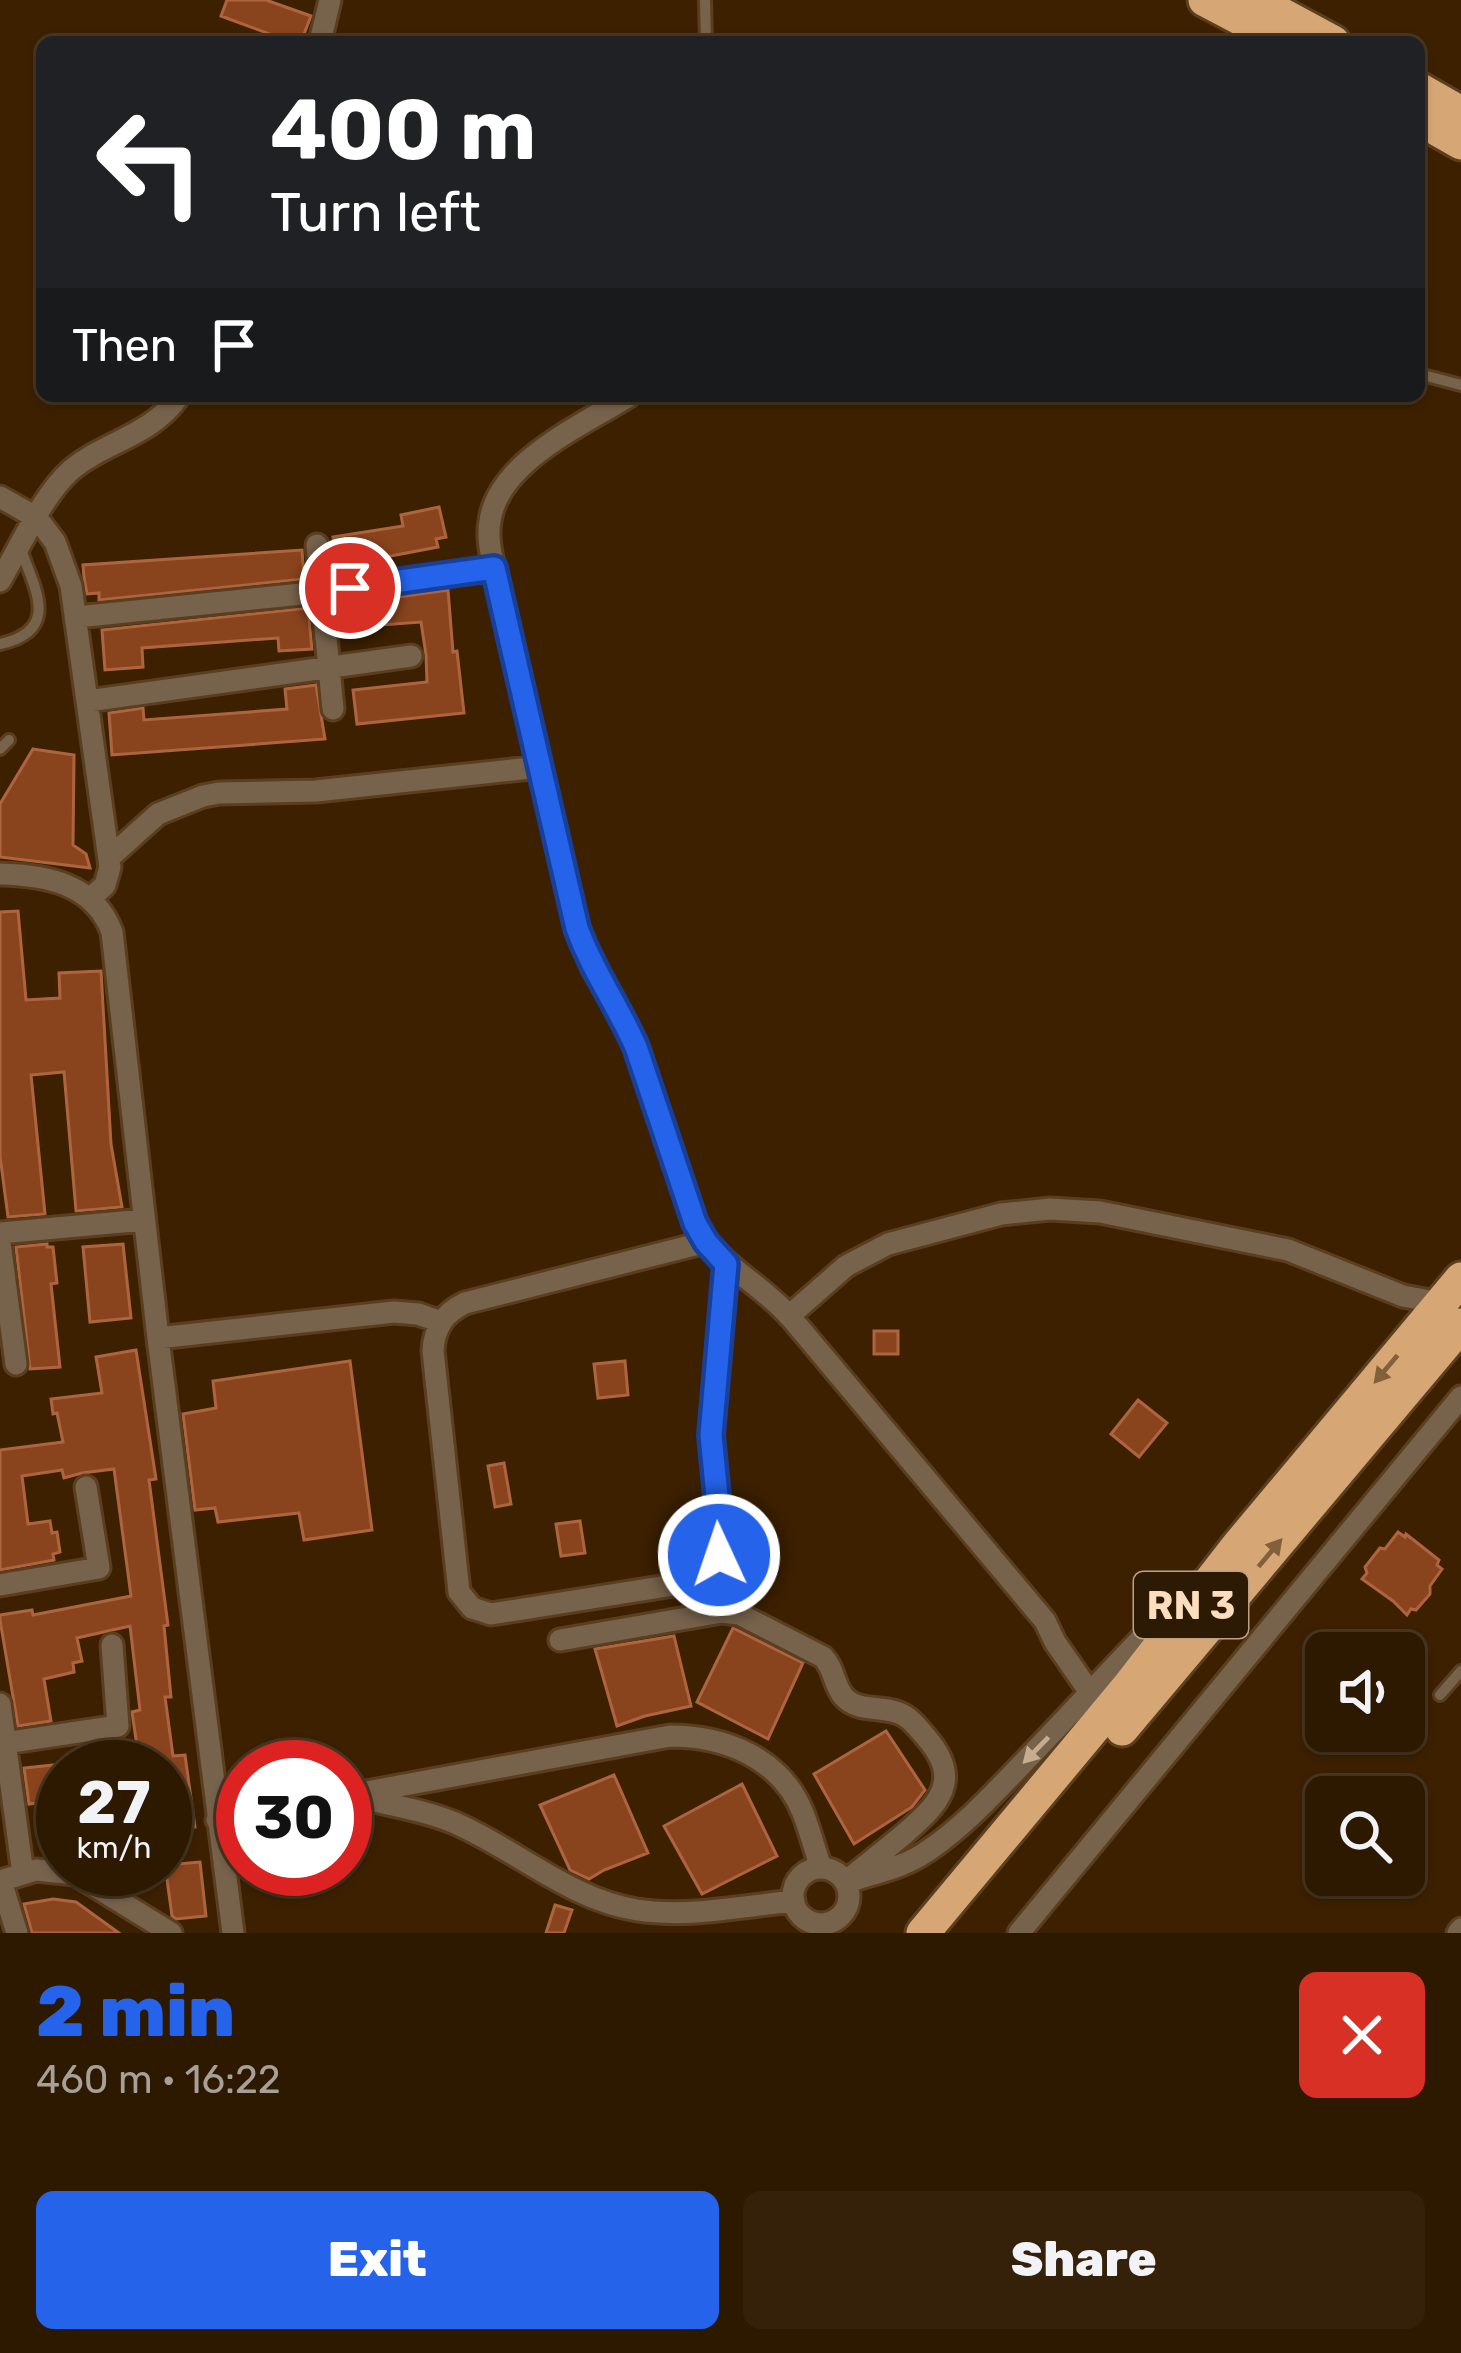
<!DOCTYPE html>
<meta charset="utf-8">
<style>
body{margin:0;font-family:Rubik,sans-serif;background:#35210a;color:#f1f3f6;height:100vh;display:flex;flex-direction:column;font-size:45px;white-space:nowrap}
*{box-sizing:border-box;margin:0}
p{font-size:39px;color:#a7a099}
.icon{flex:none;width:66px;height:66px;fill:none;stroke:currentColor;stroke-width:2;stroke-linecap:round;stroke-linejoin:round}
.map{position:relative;height:1933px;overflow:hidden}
.panel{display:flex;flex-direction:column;background:#2d1800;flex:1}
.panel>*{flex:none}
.banner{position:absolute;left:36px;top:36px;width:1389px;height:366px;border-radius:18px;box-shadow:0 3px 9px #0004,0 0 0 3px #483722;background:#202124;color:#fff;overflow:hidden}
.controls{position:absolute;left:1305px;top:1632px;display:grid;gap:24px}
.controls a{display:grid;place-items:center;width:120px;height:120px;border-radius:18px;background:#2d1800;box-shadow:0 3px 9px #0004,0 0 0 3px #483722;font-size:60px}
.speed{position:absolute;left:36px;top:1740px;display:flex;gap:24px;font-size:60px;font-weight:700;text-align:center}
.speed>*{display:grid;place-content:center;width:156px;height:156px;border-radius:50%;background:#2d1800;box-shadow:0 3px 9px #0004,0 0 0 3px #483722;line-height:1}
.speed small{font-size:30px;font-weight:400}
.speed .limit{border:18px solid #d22;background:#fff;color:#111}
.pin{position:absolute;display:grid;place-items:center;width:102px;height:102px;color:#fff;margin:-51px;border:6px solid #fff;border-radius:50%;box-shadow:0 3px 12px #0007}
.me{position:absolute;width:132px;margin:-66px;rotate:357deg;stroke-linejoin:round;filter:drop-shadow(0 0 9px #0008)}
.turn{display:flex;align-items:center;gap:42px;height:252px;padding:0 36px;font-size:54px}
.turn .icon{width:156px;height:156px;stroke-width:2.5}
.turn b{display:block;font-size:84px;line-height:102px}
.then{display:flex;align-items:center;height:114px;padding:0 36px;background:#0003;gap:24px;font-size:45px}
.round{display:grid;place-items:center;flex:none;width:126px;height:126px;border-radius:18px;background:#35210a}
.headline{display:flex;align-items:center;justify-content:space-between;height:204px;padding:0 36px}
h1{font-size:72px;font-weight:800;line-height:90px;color:#2563eb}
.cta{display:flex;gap:24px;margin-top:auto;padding:24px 36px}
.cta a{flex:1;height:138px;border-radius:18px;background:#2563eb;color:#fff;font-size:48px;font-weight:800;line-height:138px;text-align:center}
.cta a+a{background:#35210a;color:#f1f3f6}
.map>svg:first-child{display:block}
.building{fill:#8a441d;stroke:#ae653f;stroke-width:3}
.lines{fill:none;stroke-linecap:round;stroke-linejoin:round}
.service-casing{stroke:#5b3e1e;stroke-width:16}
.minor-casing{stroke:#5b3e1e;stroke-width:27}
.trunk-casing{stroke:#5b3e1e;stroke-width:39}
.service{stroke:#77624c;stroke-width:10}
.minor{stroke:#77624c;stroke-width:21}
.trunk{stroke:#d6a674;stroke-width:33}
.oneway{fill:#81603c}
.oneway2{fill:#c7ac90}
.route-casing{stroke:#184099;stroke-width:30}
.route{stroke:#2563eb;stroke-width:21}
.labels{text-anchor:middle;stroke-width:9;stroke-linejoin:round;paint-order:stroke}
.shield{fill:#2c1a05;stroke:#bea286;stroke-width:3}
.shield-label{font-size:39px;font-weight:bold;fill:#fcddbd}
</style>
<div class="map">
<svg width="1461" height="1933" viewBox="0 0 1461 1933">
<rect width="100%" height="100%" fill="#3c2000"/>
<path class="building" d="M 227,0 L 266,0 L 311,16 L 301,42 L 291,42 L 221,16 Z
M 439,507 L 446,537 L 436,539 L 438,547 L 338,566 L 333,537 L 403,526 L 401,515 Z
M 302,550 L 304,579 L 99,600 L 99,593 L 87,594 L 84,577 L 83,565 Z
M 448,590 L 453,652 L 457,651 L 464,713 L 357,724 L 353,690 L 427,682 L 426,655 L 421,622 L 342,628 L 340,605 Z
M 308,608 L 312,649 L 279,651 L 278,638 L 142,648 L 143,667 L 105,670 L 102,630 Z
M 316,685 L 325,739 L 112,755 L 109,713 L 143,708 L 144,720 L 287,709 L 285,689 Z
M 33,749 L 74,755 L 73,845 L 86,854 L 90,868 L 0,857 L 0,804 Z
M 18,911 L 26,1000 L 60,998 L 59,973 L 101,971 L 111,1144 L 122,1207 L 76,1211 L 64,1072 L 31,1075 L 45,1214 L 8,1217 L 0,1156 L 0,912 Z
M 47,1244 L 47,1247 L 53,1247 L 57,1283 L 51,1284 L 60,1367 L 30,1369 L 16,1247 Z
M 123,1244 L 131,1318 L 90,1322 L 83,1247 Z
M 874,1331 L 898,1331 L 898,1354 L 874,1354 Z
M 136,1350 L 156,1479 L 149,1480 L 168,1625 L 164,1626 L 171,1697 L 165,1697 L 173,1756 L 185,1755 L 195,1827 L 165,1830 L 165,1767 L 140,1767 L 132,1712 L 140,1710 L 130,1626 L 77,1638 L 82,1661 L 73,1663 L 74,1672 L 44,1679 L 51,1721 L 18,1726 L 0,1620 L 0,1615 L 32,1610 L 33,1615 L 131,1596 L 114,1469 L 82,1473 L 64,1478 L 62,1470 L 22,1476 L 28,1524 L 50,1521 L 52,1533 L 57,1532 L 60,1552 L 53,1554 L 54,1560 L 0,1570 L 0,1450 L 63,1442 L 57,1413 L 53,1414 L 51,1399 L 102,1393 L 96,1357 Z
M 350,1361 L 372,1530 L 304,1540 L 299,1513 L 218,1522 L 215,1508 L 195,1510 L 183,1414 L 216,1408 L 213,1381 Z
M 625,1361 L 628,1395 L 598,1398 L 594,1364 Z
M 1138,1400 L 1167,1423 L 1139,1457 L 1111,1434 Z
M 504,1463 L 511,1504 L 495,1507 L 488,1466 Z
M 580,1521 L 585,1553 L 561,1556 L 556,1524 Z
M 1398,1532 L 1405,1537 L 1406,1534 L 1439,1560 L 1437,1565 L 1442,1569 L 1430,1586 L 1430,1594 L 1416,1610 L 1411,1609 L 1407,1615 L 1393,1601 L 1362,1579 L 1367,1573 L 1365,1567 L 1380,1548 L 1385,1549 Z
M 733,1628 L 803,1663 L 768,1739 L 697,1702 Z
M 674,1636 L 691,1706 L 645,1716 L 617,1726 L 595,1649 Z
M 886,1731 L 925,1790 L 912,1807 L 854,1844 L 814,1774 Z
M 63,1764 L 63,1800 L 29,1804 L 24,1768 Z
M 614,1775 L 648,1853 L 604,1870 L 589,1879 L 570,1870 L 540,1805 Z
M 742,1784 L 777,1856 L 702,1894 L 664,1826 Z
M 200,1862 L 206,1916 L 176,1919 L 172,1916 L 165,1865 Z
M 53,1899 L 76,1902 L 119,1933 L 32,1933 L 24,1904 Z
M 555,1905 L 572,1910 L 564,1933 L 546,1933 Z"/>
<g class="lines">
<g class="service-casing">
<path id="service" d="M 705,0 L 706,42
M 1419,374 L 1461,385
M 0,644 C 60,631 36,591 21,550
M 0,749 L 9,740
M 1440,1695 L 1461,1671"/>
</g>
<g class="minor-casing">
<path id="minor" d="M 320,42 L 330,0
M 629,396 C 582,425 498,462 490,521 C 487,537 491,553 494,569 L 577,928 L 593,969 L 626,1024 L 636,1047 L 695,1223 C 718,1266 761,1283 792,1319 C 877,1419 960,1521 1045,1621 L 1055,1642 L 1091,1694
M 0,497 L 37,518 L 55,542 L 71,586 L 110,867 L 105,885 L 91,898
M 317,545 L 333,709
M 0,581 C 20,547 42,496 71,470 C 107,440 150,437 179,396
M 77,617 L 321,592 L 494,569
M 88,701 L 411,656
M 109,858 L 158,814 L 203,796 L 219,793 L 316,791 L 540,767
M 0,874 C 47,875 94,884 112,932 L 158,1338 L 233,1933
M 0,1233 L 144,1220
M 706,1242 L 465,1303 C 444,1313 434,1328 433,1351 L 459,1592 L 472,1608 L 491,1614 L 686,1583 L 710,1570 L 721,1546 L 711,1435 L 726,1264
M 0,1243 L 16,1364
M 789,1316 L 846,1266 L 888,1244 L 1001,1214 L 1050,1209 L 1100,1212 L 1288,1250 L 1403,1296 L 1441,1303
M 158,1338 L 394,1312 L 418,1314 L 441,1322
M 0,1585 L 99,1568 L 86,1487
M 560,1640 L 722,1612 L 739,1614 L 823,1657 C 835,1669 833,1685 844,1697 C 859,1714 887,1704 905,1716 C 913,1721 919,1729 925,1736 C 964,1780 939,1804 903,1835 C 884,1851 865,1866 845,1882
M 0,1704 L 23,1874
M 5,1743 L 118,1726 L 112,1645
M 345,1796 L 670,1736 C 725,1736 781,1758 803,1813 C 810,1831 815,1850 821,1868
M 357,1797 C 389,1805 424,1810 455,1823 C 517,1850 569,1899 637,1910 C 688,1918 743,1906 794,1901
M 217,1820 L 243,1815
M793 1896a28 28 0 1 1 56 0a28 28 0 1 1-56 0Z
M 857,1879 C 879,1872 906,1866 926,1852 C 965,1826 997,1790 1029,1757 C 1079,1705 1127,1652 1178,1601
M 0,1881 L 36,1870 L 75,1874 L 171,1933
M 1,1881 L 17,1933
M 1019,1933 L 1461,1397
M 1458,1933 L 1461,1929"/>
</g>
<g class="trunk-casing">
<path id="trunk" d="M 1205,0 L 1285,42
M 1255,0 L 1333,42
M 1419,89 L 1461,113
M 1419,119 L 1461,143
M 1122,1729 L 1461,1325
M 923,1933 L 1128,1687 L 1236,1548 L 1461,1279"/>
</g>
<use href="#service" class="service"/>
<use href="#minor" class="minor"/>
<use href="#trunk" class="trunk"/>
</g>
<defs><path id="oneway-solid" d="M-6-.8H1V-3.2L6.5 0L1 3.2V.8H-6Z" transform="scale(3)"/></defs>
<g class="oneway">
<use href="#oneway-solid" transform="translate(1386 1369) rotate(130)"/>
<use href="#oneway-solid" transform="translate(1270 1553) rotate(-50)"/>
</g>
<use class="oneway2" href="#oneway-solid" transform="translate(1036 1750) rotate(134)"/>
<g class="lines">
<g class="route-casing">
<path id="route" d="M 350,588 L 494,568 L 577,928 C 592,970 618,1006 636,1047 L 695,1223 L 706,1242 L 726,1264 L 711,1435 L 721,1537 L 719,1555"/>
</g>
<use href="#route" class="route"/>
</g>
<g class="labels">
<rect class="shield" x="1134" y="1572" width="114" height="66" rx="9"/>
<g class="shield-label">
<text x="1191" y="1619">RN 3</text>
</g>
</g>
</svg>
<div class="controls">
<a><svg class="icon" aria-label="sound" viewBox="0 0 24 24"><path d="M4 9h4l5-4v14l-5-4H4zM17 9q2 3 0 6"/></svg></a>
<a><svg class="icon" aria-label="search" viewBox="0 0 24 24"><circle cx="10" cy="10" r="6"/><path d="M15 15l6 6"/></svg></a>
</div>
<div class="speed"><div>27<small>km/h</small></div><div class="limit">30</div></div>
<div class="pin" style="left:350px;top:588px;background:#d93025"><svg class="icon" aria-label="arrive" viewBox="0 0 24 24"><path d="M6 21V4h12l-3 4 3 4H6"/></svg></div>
<svg class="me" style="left:719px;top:1555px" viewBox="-20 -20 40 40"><circle r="17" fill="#2563eb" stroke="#fff" stroke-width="3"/><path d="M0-11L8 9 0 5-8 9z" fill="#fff"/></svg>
<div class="banner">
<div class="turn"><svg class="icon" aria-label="left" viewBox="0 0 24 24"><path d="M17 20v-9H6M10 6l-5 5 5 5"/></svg><div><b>400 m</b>Turn left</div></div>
<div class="then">Then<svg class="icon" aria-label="arrive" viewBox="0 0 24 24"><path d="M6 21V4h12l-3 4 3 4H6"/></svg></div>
</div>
</div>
<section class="panel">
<div class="headline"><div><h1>2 min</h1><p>460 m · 16:22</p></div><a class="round" style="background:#d93025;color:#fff"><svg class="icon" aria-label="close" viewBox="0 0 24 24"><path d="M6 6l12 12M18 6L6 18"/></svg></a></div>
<div class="cta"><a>Exit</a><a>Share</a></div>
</section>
